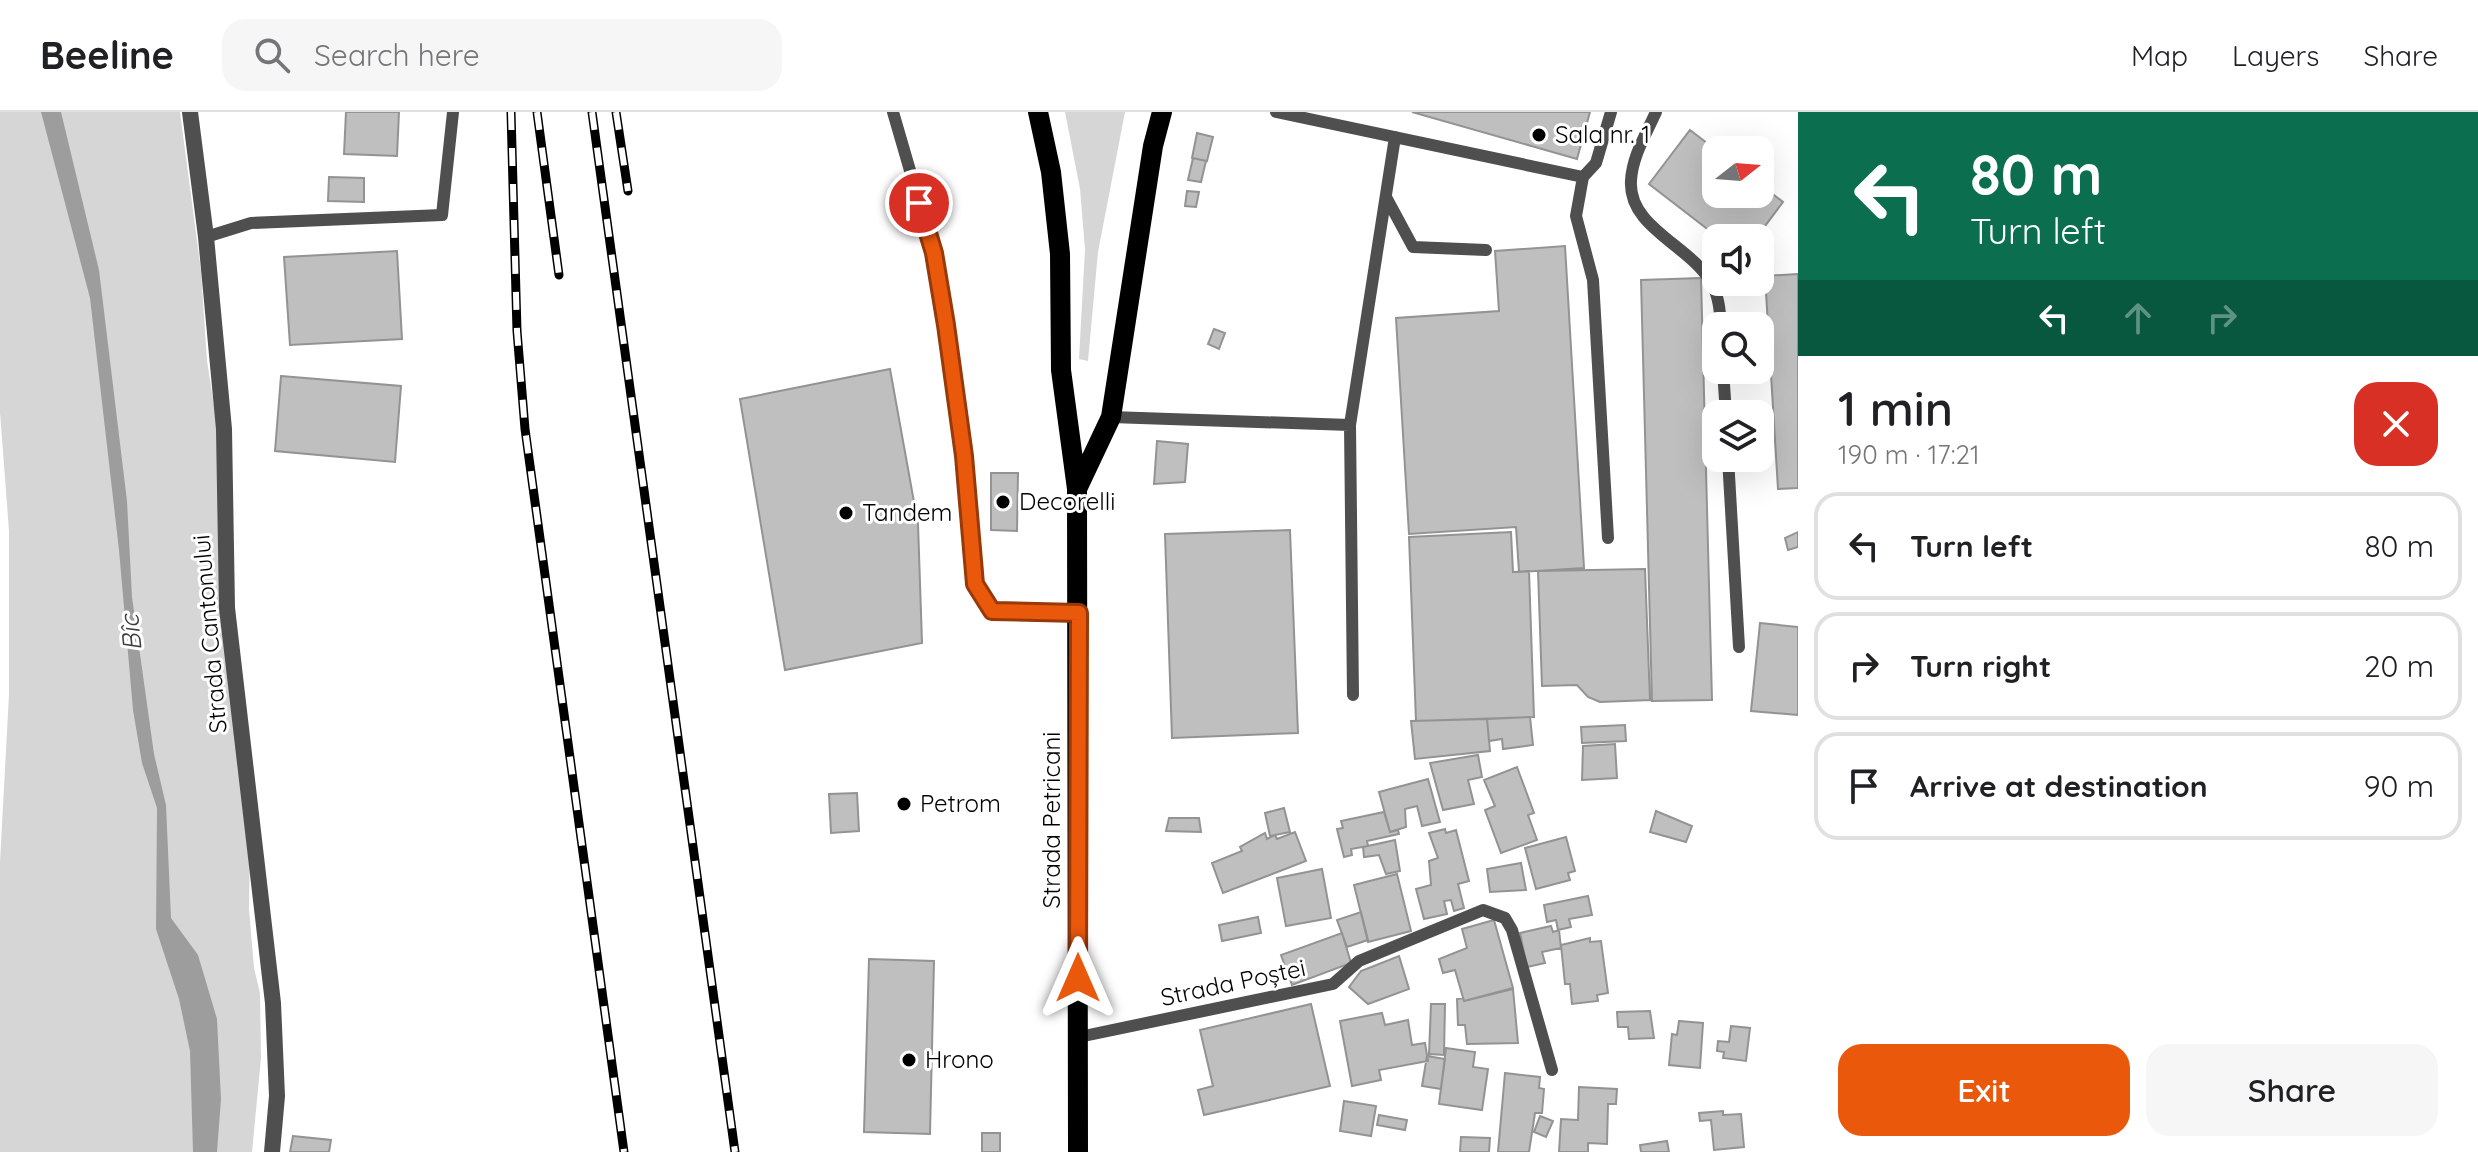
<!DOCTYPE html>
<meta charset="utf-8">
<style>
body{margin:0;font-family:Quicksand,sans-serif;background:#f6f6f6;color:#202124;height:100vh;display:flex;flex-direction:column;font-size:30px;white-space:nowrap}
*{box-sizing:border-box;margin:0}
p{font-size:26px;color:#757577}
.icon{flex:none;width:44px;height:44px;fill:none;stroke:currentColor;stroke-width:2;stroke-linecap:round;stroke-linejoin:round}
.map{position:relative;flex:1;overflow:hidden}
.drawer{display:flex;flex-direction:column;background:#fff;width:680px}
.drawer>*{flex:none}
.top-card{background:#0b6e4f;color:#fff;overflow:hidden}
.needle{width:52px;rotate:73deg}
.fabs{position:absolute;left:1702px;top:24px;display:grid;gap:16px}
.fabs a{display:grid;place-items:center;width:72px;height:72px;border-radius:16px;background:#fff;box-shadow:0 8px 32px #0002;font-size:40px}
.pin{position:absolute;display:grid;place-items:center;width:68px;height:68px;color:#fff;margin:-34px;border:4px solid #fff;border-radius:50%;box-shadow:0 2px 8px #0007}
.me{position:absolute;width:88px;margin:-44px;rotate:0deg;stroke-linejoin:round;filter:drop-shadow(0 0 6px #0008)}
.turn{display:flex;align-items:center;gap:28px;height:168px;padding:0 40px;font-size:36px}
.turn .icon{width:104px;height:104px;stroke-width:2.5}
.turn b{display:block;font-size:56px;line-height:68px}
.lanes{display:flex;align-items:center;height:76px;padding:0 40px;background:#0003;justify-content:center;gap:40px;direction:ltr}
.lanes .off{opacity:.35}
.round{display:grid;place-items:center;flex:none;width:84px;height:84px;border-radius:24px;background:#f6f6f6}
.summary{display:flex;align-items:center;justify-content:space-between;height:136px;padding:0 40px}
h1{font-size:48px;font-weight:600;line-height:60px}
.cta{display:flex;gap:16px;margin-top:auto;padding:16px 40px}
.cta a{flex:1;height:92px;border-radius:24px;background:#ea580c;color:#fff;font-size:32px;font-weight:600;line-height:92px;text-align:center}
.cta a+a{background:#f6f6f6;color:#202124}
ul{padding:0;list-style:none}
li{display:flex;align-items:center;gap:24px;height:108px;margin:0 16px 12px;padding:0 24px;border:4px solid #e0e0e0;border-radius:24px}
li div{flex:1}
li b{display:block;font-size:30px}
li em{font-style:normal}
header{display:flex;align-items:center;gap:48px;box-sizing:border-box;height:112px;padding:0 40px;background:#fff;border-bottom:2px solid #e0e0e0}
header strong{font-size:38px}
nav{display:flex;gap:44px;margin-inline-start:auto;font-size:28px}
.search{width:560px;height:72px;background:#f6f6f6;display:flex;align-items:center;gap:20px;box-sizing:border-box;padding:0 28px;border-radius:24px;color:#757577;font-size:30px}
main{display:flex;flex:1;min-height:0}
.map>svg:first-child{display:block}
.green{fill:#d6d6d6}
.water{fill:#9d9d9d}
.building{fill:#bfbfbf;stroke:#939393;stroke-width:2}
.lines{fill:none;stroke-linecap:round;stroke-linejoin:round}
.service{stroke:#4f4f4f;stroke-width:12}
.minor{stroke:#4f4f4f;stroke-width:16}
.primary{stroke:#000;stroke-width:20}
.rail-casing{stroke:#000;stroke-width:9}
.rail{stroke:#fff;stroke-width:6;stroke-dasharray:18;stroke-linecap:butt}
.route-casing{stroke:#983908;stroke-width:20}
.route{stroke:#ea580c;stroke-width:14}
.poi-dot{fill:#000;stroke:#fff;stroke-width:3}
.labels{text-anchor:middle;stroke-width:6;stroke-linejoin:round;paint-order:stroke}
.poi-label{font-size:24px;fill:#000;stroke:#fff;text-anchor:start}
.street-label{font-size:24px;fill:#000;stroke:#fff}
.water-label{font-size:26px;font-style:italic;fill:#3e3e3e;stroke:#fff}
</style>
<header>
<strong>Beeline</strong>
<div class="search"><svg class="icon" aria-label="search" viewBox="0 0 24 24"><circle cx="10" cy="10" r="6"/><path d="M15 15l6 6"/></svg>Search here</div>
<nav><a>Map</a><a>Layers</a><a>Share</a></nav>
</header>
<main>
<div class="map">
<svg width="1798" height="1040" viewBox="0 0 1798 1040">
<rect width="100%" height="100%" fill="#fff"/>
<path class="green" d="M 0,0 L 180,0 L 201,159 L 207,249 L 220,331 L 250,727 L 249,797 L 254,856 L 260,881 L 261,946 L 252,1040 L 0,1040 L 0,750 L 9,582 L 9,419 L 0,300 Z
M 1065,0 L 1125,0 L 1098,140 L 1088,249 L 1079,247 L 1085,137 L 1080,77 Z"/>
<path class="water" d="M 41,0 L 61,0 L 99,158 L 127,389 L 132,485 L 154,642 L 166,693 L 171,806 L 198,843 L 217,907 L 221,987 L 217,1040 L 193,1040 L 190,939 L 179,887 L 156,817 L 157,696 L 142,651 L 133,598 L 119,438 L 90,186 Z"/>
<path class="building" d="M 346,0 L 399,0 L 397,44 L 344,42 Z
M 1412,0 L 1590,0 L 1577,47 Z
M 1690,18 L 1716,38 L 1716,82 L 1760,82 L 1760,72 L 1783,90 L 1756,126 L 1719,126 L 1649,72 Z
M 1197,21 L 1213,25 L 1207,49 L 1192,46 Z
M 1193,46 L 1206,49 L 1201,70 L 1188,68 Z
M 329,65 L 364,66 L 364,90 L 328,89 Z
M 1187,79 L 1199,80 L 1196,95 L 1185,94 Z
M 1565,134 L 1584,456 L 1519,460 L 1516,415 L 1409,422 L 1396,206 L 1499,199 L 1495,139 Z
M 397,139 L 402,227 L 290,233 L 284,145 Z
M 1798,162 L 1798,376 L 1778,377 L 1765,164 Z
M 1701,166 L 1712,588 L 1652,589 L 1641,168 Z
M 1214,217 L 1225,221 L 1219,237 L 1208,232 Z
M 890,257 L 918,412 L 922,531 L 785,558 L 740,287 Z
M 281,264 L 401,274 L 395,350 L 275,339 Z
M 1157,329 L 1188,332 L 1185,370 L 1154,372 Z
M 991,361 L 1018,361 L 1017,419 L 991,418 Z
M 1290,418 L 1298,621 L 1172,626 L 1165,422 Z
M 1511,420 L 1513,460 L 1529,459 L 1534,605 L 1416,609 L 1409,425 Z
M 1798,420 L 1798,435 L 1788,438 L 1785,426 Z
M 1645,457 L 1650,588 L 1600,590 L 1588,585 L 1577,573 L 1542,574 L 1538,459 Z
M 1760,511 L 1798,515 L 1798,603 L 1751,599 Z
M 1530,605 L 1533,633 L 1503,637 L 1502,627 L 1489,629 L 1487,607 Z
M 1487,607 L 1490,639 L 1415,647 L 1411,609 Z
M 1625,613 L 1626,629 L 1582,631 L 1581,615 Z
M 1615,632 L 1617,666 L 1582,668 L 1583,634 Z
M 1478,643 L 1482,665 L 1468,668 L 1474,692 L 1443,698 L 1430,651 Z
M 1517,655 L 1534,701 L 1528,703 L 1537,728 L 1501,741 L 1485,698 L 1495,694 L 1484,668 Z
M 1428,667 L 1440,710 L 1422,714 L 1417,694 L 1405,697 L 1406,715 L 1390,720 L 1379,680 Z
M 857,681 L 859,719 L 831,721 L 829,682 Z
M 1284,696 L 1290,720 L 1270,724 L 1265,701 Z
M 1656,699 L 1692,714 L 1686,730 L 1650,720 Z
M 1384,700 L 1390,720 L 1398,718 L 1399,722 L 1367,729 L 1368,734 L 1351,737 L 1352,743 L 1344,745 L 1337,717 L 1343,716 L 1341,709 Z
M 1169,706 L 1199,706 L 1201,720 L 1166,719 Z
M 1445,717 L 1446,721 L 1456,718 L 1469,769 L 1458,772 L 1464,796 L 1454,799 L 1451,788 L 1444,789 L 1447,802 L 1424,807 L 1416,777 L 1431,773 L 1429,749 L 1438,746 L 1429,721 Z
M 1295,720 L 1306,749 L 1223,781 L 1212,751 L 1242,739 L 1240,735 L 1265,721 L 1267,727 L 1275,723 L 1277,727 Z
M 1566,725 L 1575,759 L 1568,761 L 1570,768 L 1536,777 L 1525,736 Z
M 1395,728 L 1400,759 L 1386,762 L 1379,743 L 1364,745 L 1363,735 Z
M 1521,751 L 1526,778 L 1490,780 L 1487,757 Z
M 1322,757 L 1331,806 L 1286,814 L 1277,766 Z
M 1397,762 L 1411,819 L 1368,830 L 1354,773 Z
M 1588,784 L 1592,803 L 1569,807 L 1571,815 L 1558,818 L 1556,808 L 1547,810 L 1544,793 Z
M 1361,800 L 1368,828 L 1347,835 L 1337,808 Z
M 1258,805 L 1261,821 L 1222,829 L 1219,813 Z
M 1494,808 L 1513,876 L 1464,889 L 1455,858 L 1443,861 L 1439,847 L 1467,836 L 1462,817 Z
M 1551,814 L 1553,820 L 1559,818 L 1561,836 L 1542,840 L 1545,851 L 1527,855 L 1520,821 Z
M 1342,821 L 1351,851 L 1292,873 L 1281,843 Z
M 1590,826 L 1590,830 L 1601,829 L 1608,881 L 1597,883 L 1598,889 L 1572,892 L 1570,872 L 1565,872 L 1561,833 Z
M 1399,844 L 1409,877 L 1368,892 L 1349,875 L 1361,859 Z
M 869,847 L 934,849 L 930,1022 L 864,1020 Z
M 1513,877 L 1518,931 L 1467,932 L 1465,913 L 1458,913 L 1457,887 L 1463,886 L 1464,889 Z
M 1311,892 L 1330,974 L 1204,1003 L 1198,978 L 1213,974 L 1200,918 Z
M 1431,892 L 1445,892 L 1444,943 L 1429,942 Z
M 1650,899 L 1654,926 L 1629,927 L 1628,915 L 1618,915 L 1617,900 Z
M 1382,901 L 1385,913 L 1408,908 L 1412,933 L 1425,931 L 1428,949 L 1379,958 L 1381,968 L 1352,974 L 1340,909 Z
M 1679,909 L 1703,911 L 1700,956 L 1669,953 L 1672,922 L 1677,923 Z
M 1731,914 L 1750,916 L 1746,949 L 1723,946 L 1724,940 L 1717,939 L 1718,929 L 1729,930 Z
M 1446,936 L 1475,940 L 1473,955 L 1488,957 L 1482,998 L 1439,992 Z
M 1427,944 L 1445,947 L 1441,977 L 1422,974 Z
M 1505,961 L 1540,965 L 1539,976 L 1544,977 L 1542,1001 L 1535,1001 L 1529,1040 L 1498,1040 Z
M 1579,975 L 1617,977 L 1616,992 L 1608,992 L 1607,1032 L 1588,1031 L 1588,1040 L 1559,1040 L 1561,1007 L 1578,1008 Z
M 1344,989 L 1376,994 L 1371,1024 L 1340,1019 Z
M 1723,999 L 1723,1003 L 1741,1002 L 1744,1035 L 1714,1038 L 1711,1008 L 1700,1009 L 1699,1001 Z
M 1379,1003 L 1407,1008 L 1405,1018 L 1377,1013 Z
M 1540,1004 L 1553,1009 L 1546,1025 L 1534,1020 Z
M 982,1021 L 1000,1021 L 1000,1040 L 982,1040 Z
M 293,1024 L 331,1028 L 329,1040 L 290,1040 Z
M 1461,1025 L 1490,1026 L 1489,1040 L 1460,1040 Z
M 1667,1029 L 1669,1040 L 1641,1040 L 1640,1033 Z"/>
<g class="lines">
<path class="service" d="M 893,0 L 934,141 L 964,344 L 975,472 L 992,499 L 1079,501
M 1276,0 L 1583,65
M 1656,0 C 1646,22 1632,45 1631,69 C 1628,116 1692,134 1712,172 C 1719,185 1720,200 1721,214
M 1386,85 L 1413,135 L 1486,138
M 206,125 L 251,111 L 442,103 L 453,0
M 1723,258 L 1726,302
M 1111,305 L 1350,313
M 1728,346 L 1739,535
M 1608,426 L 1593,168 L 1576,104 L 1583,65 L 1596,51 L 1611,0
M 1353,583 L 1350,313 L 1395,25
M 1079,925 L 1333,872 L 1359,849 L 1483,798 L 1505,806 L 1512,818 L 1552,958"/>
<path class="minor" d="M 190,0 L 206,125 L 224,317 L 227,496 L 273,891 L 277,984 L 272,1040"/>
<path class="primary" d="M 1038,0 L 1051,60 L 1060,142 L 1061,258 L 1077,377 L 1078,1040
M 1077,377 L 1111,305 L 1153,34 L 1162,0"/>
<g class="rail-casing">
<path id="rail" d="M 511,0 L 517,219 L 525,317 L 624,1040
M 537,0 L 559,163
M 592,0 L 735,1040
M 616,0 L 628,79"/>
</g>
<use href="#rail" class="rail"/>
</g>
<g class="lines">
<g class="route-casing">
<path id="route" d="M 919,91 L 934,141 L 946,213 L 964,344 L 975,472 L 992,499 L 1079,501 L 1078,866"/>
</g>
<use href="#route" class="route"/>
</g>
<g class="poi-dot">
<circle cx="1539" cy="23" r="8"/>
<circle cx="1003" cy="390" r="8"/>
<circle cx="846" cy="401" r="8"/>
<circle cx="904" cy="692" r="8"/>
<circle cx="909" cy="948" r="8"/>
</g>
<g class="labels">
<g class="poi-label">
<text x="1555" y="31">Sala nr. 1</text>
<text x="1019" y="398">Decorelli</text>
<text x="862" y="409">Tandem</text>
<text x="920" y="700">Petrom</text>
<text x="925" y="956">Hrono</text>
</g>
<g class="street-label">
<text transform="translate(210 522) rotate(-95)" y="8">Strada Cantonului</text>
<text transform="translate(1052 708) rotate(-90)" y="8">Strada Petricani</text>
<text transform="translate(1233 871) rotate(-12)" y="8">Strada Poștei</text>
</g>
<g class="water-label">
<text transform="translate(131 521) rotate(-96)" y="9">Bîc</text>
</g>
</g>
</svg>
<div class="fabs">
<a><svg class="needle" viewBox="-14 -14 28 28"><path d="M0-13l5 13h-10z" fill="#e53935"/><path d="M0 13l5-13h-10z" fill="#757577"/></svg></a>
<a><svg class="icon" aria-label="sound" viewBox="0 0 24 24"><path d="M4 9h4l5-4v14l-5-4H4zM17 9q2 3 0 6"/></svg></a>
<a><svg class="icon" aria-label="search" viewBox="0 0 24 24"><circle cx="10" cy="10" r="6"/><path d="M15 15l6 6"/></svg></a>
<a><svg class="icon" aria-label="layers" viewBox="0 0 24 24"><path d="M12 4l9 5-9 5-9-5zM3 14l9 5 9-5"/></svg></a>
</div>
<div class="pin" style="left:919px;top:91px;background:#d93025"><svg class="icon" aria-label="arrive" viewBox="0 0 24 24"><path d="M6 21V4h12l-3 4 3 4H6"/></svg></div>
<svg class="me" style="left:1078px;top:866px" viewBox="-20 -20 40 40"><path d="M0-17L14 15 0 8-14 15z" fill="#ea580c" stroke="#fff" stroke-width="4"/></svg>
</div>
<section class="drawer">
<div class="top-card">
<div class="turn"><svg class="icon" aria-label="left" viewBox="0 0 24 24"><path d="M17 20v-9H6M10 6l-5 5 5 5"/></svg><div><b>80 m</b>Turn left</div></div>
<div class="lanes"><svg class="icon" aria-label="left" viewBox="0 0 24 24"><path d="M17 20v-9H6M10 6l-5 5 5 5"/></svg><svg class="icon off" aria-label="ahead" viewBox="0 0 24 24"><path d="M12 20V5M6 11l6-6 6 6"/></svg><svg class="icon off" aria-label="right" viewBox="0 0 24 24"><path d="M7 20v-9h11M14 6l5 5-5 5"/></svg></div>
</div>
<div class="summary"><div><h1>1 min</h1><p>190 m · 17:21</p></div><a class="round" style="background:#d93025;color:#fff"><svg class="icon" aria-label="close" viewBox="0 0 24 24"><path d="M6 6l12 12M18 6L6 18"/></svg></a></div>
<ul>
<li><svg class="icon" aria-label="left" viewBox="0 0 24 24"><path d="M17 20v-9H6M10 6l-5 5 5 5"/></svg><div><b>Turn left</b></div><em>80 m</em></li>
<li><svg class="icon" aria-label="right" viewBox="0 0 24 24"><path d="M7 20v-9h11M14 6l5 5-5 5"/></svg><div><b>Turn right</b></div><em>20 m</em></li>
<li><svg class="icon" aria-label="arrive" viewBox="0 0 24 24"><path d="M6 21V4h12l-3 4 3 4H6"/></svg><div><b>Arrive at destination</b></div><em>90 m</em></li>
</ul>
<div class="cta"><a>Exit</a><a>Share</a></div>
</section>
</main>
